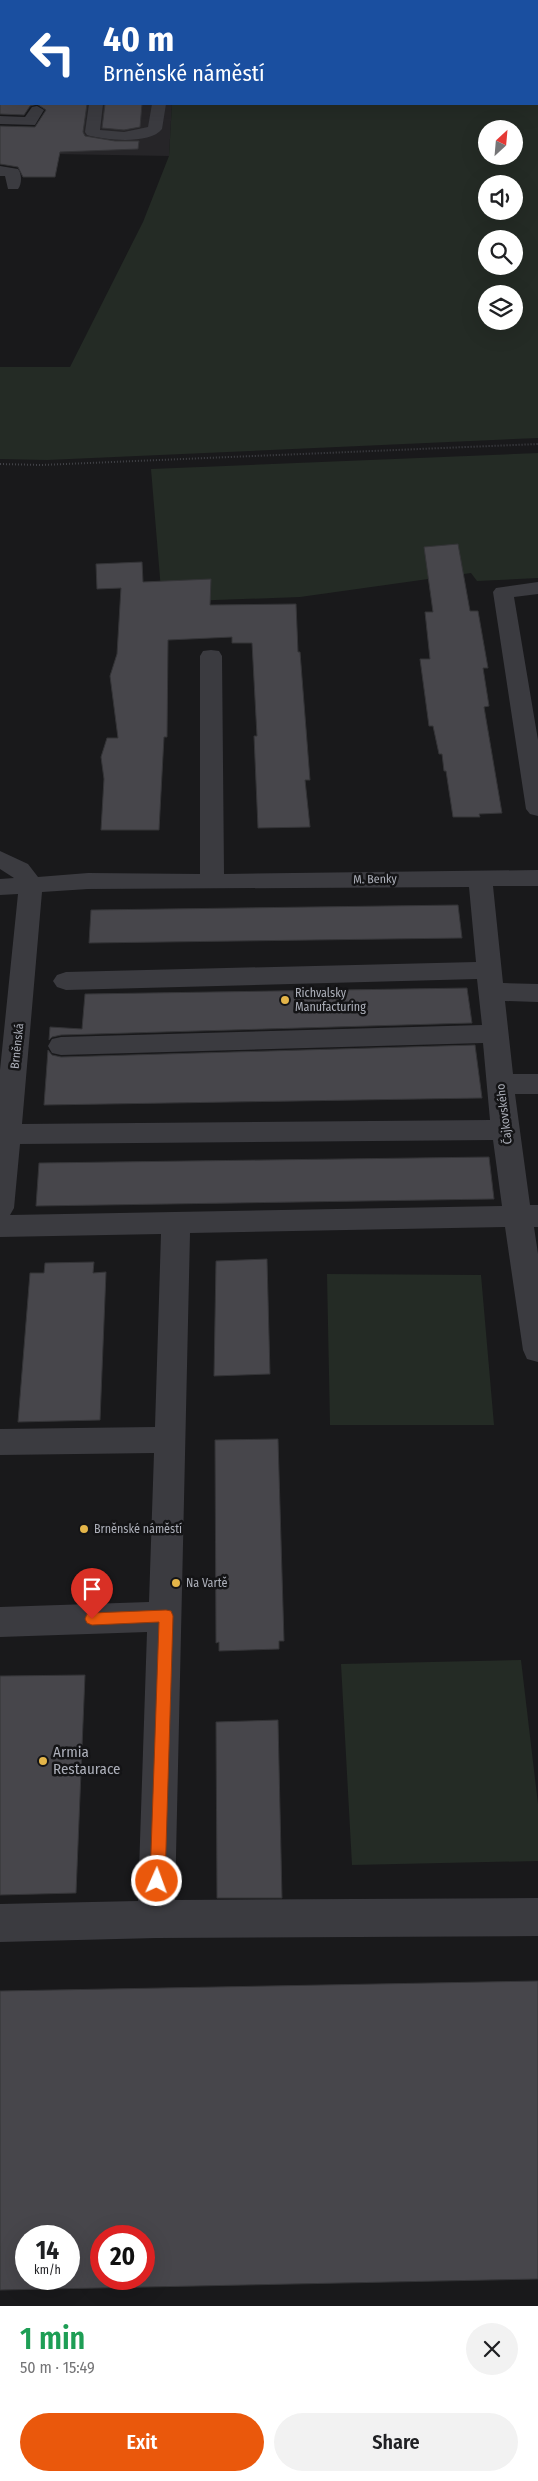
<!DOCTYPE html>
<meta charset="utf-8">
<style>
body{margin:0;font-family:"Fira Sans Condensed",sans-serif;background:#f2f2f2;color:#202124;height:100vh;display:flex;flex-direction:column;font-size:19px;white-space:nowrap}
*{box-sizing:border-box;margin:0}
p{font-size:16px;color:#757577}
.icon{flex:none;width:28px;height:28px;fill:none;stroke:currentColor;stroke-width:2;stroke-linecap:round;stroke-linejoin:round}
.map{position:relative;height:2306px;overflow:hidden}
.panel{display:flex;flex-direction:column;background:#fff;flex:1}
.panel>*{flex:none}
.top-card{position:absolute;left:0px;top:0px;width:539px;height:105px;box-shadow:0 5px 20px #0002;background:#1a4fa0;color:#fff;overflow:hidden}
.needle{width:32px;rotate:26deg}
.buttons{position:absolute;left:478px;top:120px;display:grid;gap:10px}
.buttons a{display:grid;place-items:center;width:45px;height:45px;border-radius:50%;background:#fff;box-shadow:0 5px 20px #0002;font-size:25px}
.speed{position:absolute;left:15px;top:2225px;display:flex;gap:10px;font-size:25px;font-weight:700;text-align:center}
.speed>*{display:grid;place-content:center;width:65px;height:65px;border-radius:50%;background:#fff;box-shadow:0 5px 20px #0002;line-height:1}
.speed small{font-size:12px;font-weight:400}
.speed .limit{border:8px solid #d22;background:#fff;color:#111}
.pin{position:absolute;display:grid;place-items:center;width:42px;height:42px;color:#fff;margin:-51px -21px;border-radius:50% 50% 50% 0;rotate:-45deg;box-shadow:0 0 5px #0007}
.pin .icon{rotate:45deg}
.me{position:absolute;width:55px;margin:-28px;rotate:2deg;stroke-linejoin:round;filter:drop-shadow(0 0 4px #0008)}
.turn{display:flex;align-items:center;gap:18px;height:105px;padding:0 20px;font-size:22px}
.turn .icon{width:65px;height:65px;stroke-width:2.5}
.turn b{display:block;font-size:35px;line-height:42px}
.round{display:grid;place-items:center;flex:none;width:52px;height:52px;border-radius:26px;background:#f2f2f2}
.overview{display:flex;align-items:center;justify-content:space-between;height:85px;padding:0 20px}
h1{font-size:30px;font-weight:600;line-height:38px;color:#1e9e55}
.action{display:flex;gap:10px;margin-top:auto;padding:10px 20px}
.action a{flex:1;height:58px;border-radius:30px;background:#ea580c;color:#fff;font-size:20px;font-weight:600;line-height:58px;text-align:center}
.action a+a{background:#f2f2f2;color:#202124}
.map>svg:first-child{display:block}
.built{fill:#262528}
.green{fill:#242b25;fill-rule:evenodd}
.building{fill:#47464b;stroke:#343437;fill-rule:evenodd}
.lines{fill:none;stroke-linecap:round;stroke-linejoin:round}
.path{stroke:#414247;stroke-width:2;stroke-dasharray:1 2;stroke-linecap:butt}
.minor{fill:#3b3b40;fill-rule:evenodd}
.major{stroke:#57585f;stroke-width:28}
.route{fill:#ea580c;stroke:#983908}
.poi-dot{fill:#e4b549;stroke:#141416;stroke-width:2}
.labels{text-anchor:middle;stroke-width:5;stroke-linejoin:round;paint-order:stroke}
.street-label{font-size:12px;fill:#adb0ba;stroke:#141416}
.poi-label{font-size:12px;fill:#adb0ba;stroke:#141416;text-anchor:start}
.near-poi-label{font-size:15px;fill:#adb0ba;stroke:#141416;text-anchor:start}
</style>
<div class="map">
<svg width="538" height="2306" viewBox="0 0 538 2306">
<rect width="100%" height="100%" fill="#19191b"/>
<path class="built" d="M 69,104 L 172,104 L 169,156 L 54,154 Z"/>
<path class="green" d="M 538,16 L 538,438 L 47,460 L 0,459 L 0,367 L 70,367 L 143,222 L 169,156 L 172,104 L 538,104 ZM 486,129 L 514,129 L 514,156 L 486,156 ZM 486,184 L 514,184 L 514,211 L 486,211 ZM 486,239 L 514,239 L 514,266 L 486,266 ZM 486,294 L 514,294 L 514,321 L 486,321 Z
M 538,453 L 538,578 L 477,581 L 471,573 L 300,597 L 162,602 L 151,469 Z
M 327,1274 L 481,1275 L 494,1425 L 330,1425 Z
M 521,1660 L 538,1804 L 538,1861 L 352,1865 L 341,1664 Z"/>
<path class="building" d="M 0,104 L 87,104 L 83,132 L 85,136 L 115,141 L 139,141 L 138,149 L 60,152 L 55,177 L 23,177 L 18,167 L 0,164 L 0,126 L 35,127 L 46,110 L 37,104 L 30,106 L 24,115 L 0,114 Z
M 105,104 L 142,104 L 140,127 L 124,130 L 102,128 Z
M 458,544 L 470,611 L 478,611 L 488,668 L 483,668 L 489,706 L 484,707 L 502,813 L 479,814 L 480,817 L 453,817 L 446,771 L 444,771 L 442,754 L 439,754 L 433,726 L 429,726 L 420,659 L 430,659 L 425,612 L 433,612 L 424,547 Z
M 142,562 L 143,582 L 211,579 L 210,605 L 296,604 L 298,652 L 300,652 L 310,780 L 305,780 L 310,827 L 258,828 L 254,736 L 257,736 L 252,643 L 232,643 L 232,637 L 168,640 L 167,737 L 164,737 L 159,830 L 101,830 L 104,779 L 101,757 L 107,738 L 118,738 L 110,676 L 117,654 L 121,588 L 97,589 L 96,564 Z
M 458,905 L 462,938 L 89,943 L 91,910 Z
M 467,988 L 472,1023 L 61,1035 L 52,1037 L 49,1040 L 50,1027 L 82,1029 L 85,994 Z
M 475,1045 L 482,1098 L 44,1105 L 48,1050 L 52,1055 L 61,1057 Z
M 489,1157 L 494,1199 L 36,1206 L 39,1163 Z
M 267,1259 L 270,1374 L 214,1376 L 216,1261 Z
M 94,1262 L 93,1273 L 106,1272 L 100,1420 L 18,1422 L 30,1273 L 44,1273 L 45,1263 Z
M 278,1439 L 284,1641 L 279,1641 L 279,1649 L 219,1651 L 219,1642 L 216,1643 L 215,1440 Z
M 85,1675 L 76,1893 L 0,1895 L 0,1676 Z
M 278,1720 L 282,1898 L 217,1898 L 216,1722 Z
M 538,1981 L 538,2279 L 0,2290 L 0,1991 ZM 26,2236 L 69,2236 L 69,2279 L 26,2279 ZM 101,2236 L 144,2236 L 144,2279 L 101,2279 Z"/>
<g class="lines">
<path class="path" d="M 215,0 L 222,1
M 0,464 L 41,465 L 538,444"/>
<path class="minor" d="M 0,7 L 1,7 L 1,15 L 0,15 Z
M 89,104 L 103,104 L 100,130 L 124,132 L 148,127 L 152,104 L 166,104 L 162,129 C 150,145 104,140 87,135 L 85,132 Z
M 37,106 L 44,110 L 35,125 L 0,124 L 0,116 L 25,117 L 32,107 Z
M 0,166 L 18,169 C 22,174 22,184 18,189 L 8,189 L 5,176 L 0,176 Z
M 538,582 L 538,594 L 514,597 L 538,740 L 538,816 L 530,814 L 526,809 L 493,592 L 496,588 Z
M 211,650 L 219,651 L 222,656 L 224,874 L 538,870 L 538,886 L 493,886 L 503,983 L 538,984 L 538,1002 L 505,1001 L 513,1074 L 538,1074 L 538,1094 L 515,1094 L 530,1205 L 538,1205 L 538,1227 L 534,1227 L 538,1254 L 538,1362 L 527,1359 L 523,1350 L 505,1227 L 190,1233 L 175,1900 L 538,1898 L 538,1936 L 156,1938 L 0,1942 L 0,1904 L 138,1901 L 147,1632 L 0,1637 L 0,1607 L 149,1602 L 154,1453 L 0,1455 L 0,1429 L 155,1427 L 161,1234 L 0,1237 L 0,1070 L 18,894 L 0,895 L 0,879 L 14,878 L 0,869 L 0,851 L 28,864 L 38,877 L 88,873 L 200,874 L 200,656 L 203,651 ZM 469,887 L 476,962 L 66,972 L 57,975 L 53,981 L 57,987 L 66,990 L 477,979 L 482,1025 L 61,1037 L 52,1039 L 48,1046 L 52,1053 L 61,1055 L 483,1043 L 490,1120 L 22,1124 L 42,892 L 88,889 ZM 493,1140 L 502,1206 L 10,1215 L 14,1208 L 20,1144 Z"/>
<path class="major" d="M 101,1 L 103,0
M 0,66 L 1,65"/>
</g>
<path class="route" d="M 166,1610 L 171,1611 L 173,1616 L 165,1881 L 162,1887 L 157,1889 L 152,1887 L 150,1881 L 159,1622 L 92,1625 L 87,1623 L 85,1619 L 87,1614 L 92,1613 Z"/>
<g class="poi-dot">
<circle cx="285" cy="1000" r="5"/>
<circle cx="84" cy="1529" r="5"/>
<circle cx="176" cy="1583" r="5"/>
<circle cx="43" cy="1761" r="5"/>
</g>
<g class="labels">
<g class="street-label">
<text transform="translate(375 879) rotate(-1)" y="4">M. Benky</text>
<text transform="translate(17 1046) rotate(-84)" y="4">Brněnská</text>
<text transform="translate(504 1114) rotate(-97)" y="4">Čajkovského</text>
</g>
<g class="poi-label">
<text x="295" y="997">Richvalsky<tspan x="295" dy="14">Manufacturing</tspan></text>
<text x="94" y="1533">Brněnské náměstí</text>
<text x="186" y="1587">Na Vartě</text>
</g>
<g class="near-poi-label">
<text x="53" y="1757">Armia<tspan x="53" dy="17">Restaurace</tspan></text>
</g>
</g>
</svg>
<div class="buttons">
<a><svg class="needle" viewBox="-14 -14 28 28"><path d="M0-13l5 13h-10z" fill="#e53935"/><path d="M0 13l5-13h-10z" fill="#757577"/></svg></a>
<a><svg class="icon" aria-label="sound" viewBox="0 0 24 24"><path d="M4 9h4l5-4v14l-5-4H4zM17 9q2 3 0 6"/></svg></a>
<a><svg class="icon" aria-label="search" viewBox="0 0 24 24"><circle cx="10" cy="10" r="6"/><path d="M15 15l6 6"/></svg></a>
<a><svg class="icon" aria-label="layers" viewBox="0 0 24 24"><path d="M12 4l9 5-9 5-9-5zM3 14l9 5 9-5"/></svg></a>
</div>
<div class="speed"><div>14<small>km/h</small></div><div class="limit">20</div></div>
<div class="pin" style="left:92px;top:1619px;background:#d93025"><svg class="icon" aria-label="arrive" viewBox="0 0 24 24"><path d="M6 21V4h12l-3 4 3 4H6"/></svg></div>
<svg class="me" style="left:157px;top:1881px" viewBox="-20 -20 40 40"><circle r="17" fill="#ea580c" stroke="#fff" stroke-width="3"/><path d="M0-11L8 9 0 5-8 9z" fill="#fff"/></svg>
<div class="top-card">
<div class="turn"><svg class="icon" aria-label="left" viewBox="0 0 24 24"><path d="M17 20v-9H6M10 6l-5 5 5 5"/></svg><div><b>40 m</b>Brněnské náměstí</div></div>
</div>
</div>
<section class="panel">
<div class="overview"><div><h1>1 min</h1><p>50 m · 15:49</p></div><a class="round"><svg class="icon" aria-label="close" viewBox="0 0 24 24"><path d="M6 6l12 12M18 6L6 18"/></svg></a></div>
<div class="action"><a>Exit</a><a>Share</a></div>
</section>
